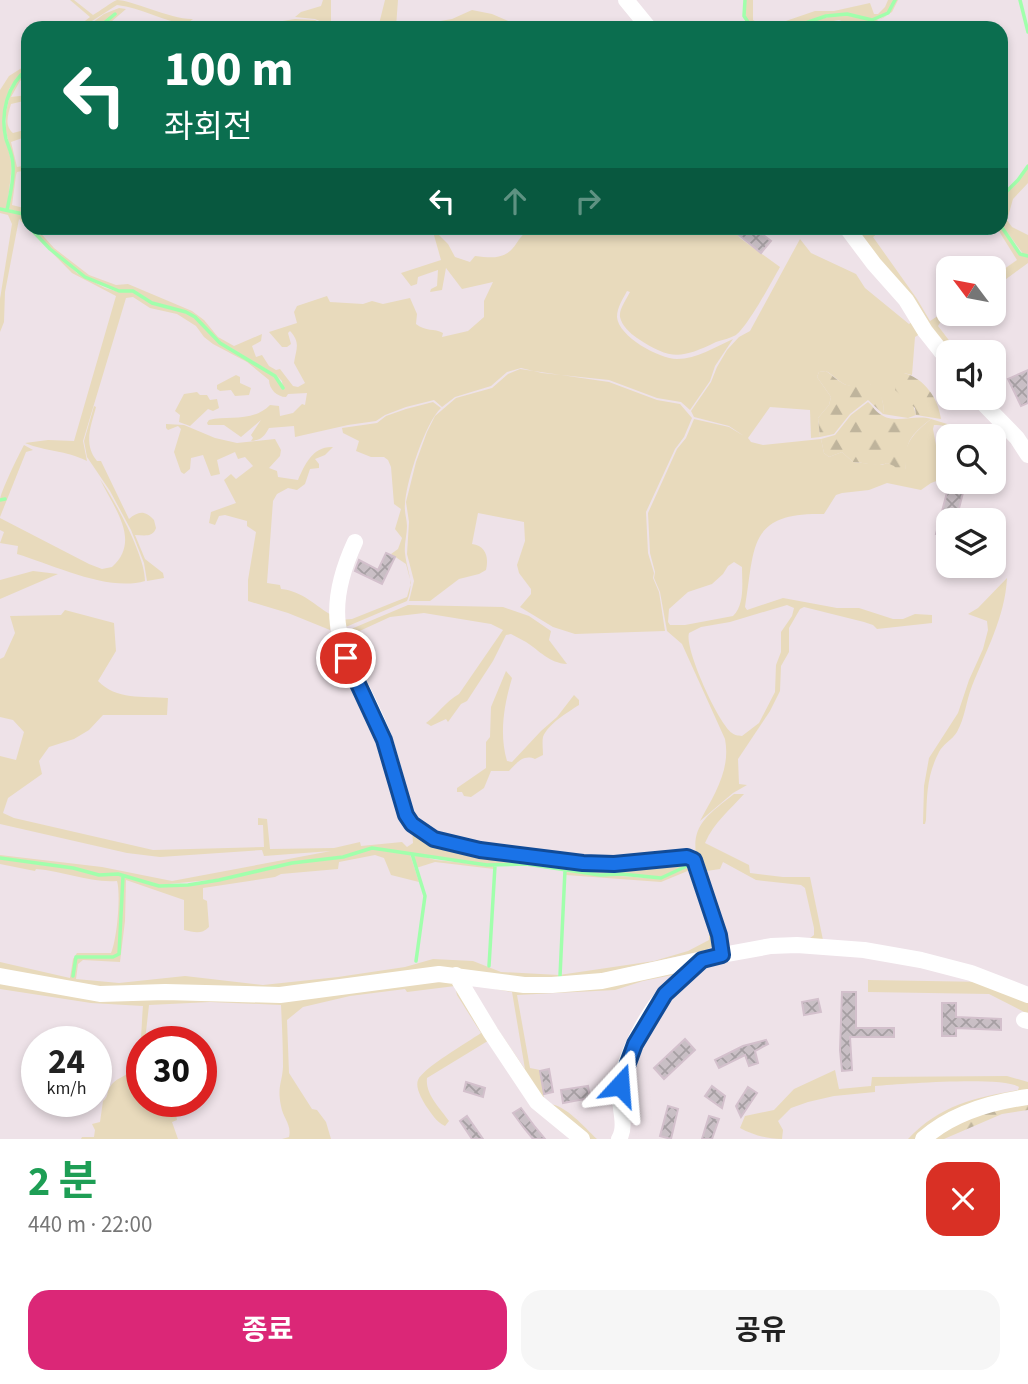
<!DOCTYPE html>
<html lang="ko">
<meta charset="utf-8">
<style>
body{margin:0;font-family:"Source Sans 3","Noto Sans KR",sans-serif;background:#f6f6f6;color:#222;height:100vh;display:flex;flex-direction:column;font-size:26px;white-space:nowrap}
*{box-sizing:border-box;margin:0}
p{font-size:23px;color:#767676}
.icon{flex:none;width:38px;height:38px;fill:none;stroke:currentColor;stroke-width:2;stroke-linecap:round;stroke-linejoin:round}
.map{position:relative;height:1139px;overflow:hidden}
.drawer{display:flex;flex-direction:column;background:#fff;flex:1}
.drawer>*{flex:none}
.top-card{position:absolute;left:21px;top:21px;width:987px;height:214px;border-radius:21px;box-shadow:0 4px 10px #0003;background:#0b6e4f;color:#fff;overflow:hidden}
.needle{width:46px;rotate:302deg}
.controls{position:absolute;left:936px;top:256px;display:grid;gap:14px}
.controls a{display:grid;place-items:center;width:70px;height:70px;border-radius:14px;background:#fff;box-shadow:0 4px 10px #0003;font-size:35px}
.speed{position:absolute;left:21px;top:1026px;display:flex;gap:14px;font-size:35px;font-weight:700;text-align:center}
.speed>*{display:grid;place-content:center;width:91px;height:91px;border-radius:50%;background:#fff;box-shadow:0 4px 10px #0003;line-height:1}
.speed small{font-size:18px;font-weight:400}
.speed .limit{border:10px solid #d22;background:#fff;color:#111}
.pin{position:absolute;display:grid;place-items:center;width:60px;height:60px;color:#fff;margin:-30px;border:4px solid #fff;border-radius:50%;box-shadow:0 2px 7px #0007}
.me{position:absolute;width:77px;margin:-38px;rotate:19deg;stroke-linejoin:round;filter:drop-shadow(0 0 5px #0008)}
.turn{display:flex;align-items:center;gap:24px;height:147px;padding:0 28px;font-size:32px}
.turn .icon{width:91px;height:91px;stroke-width:2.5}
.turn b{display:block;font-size:49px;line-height:60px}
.lanes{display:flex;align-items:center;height:66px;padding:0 28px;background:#0003;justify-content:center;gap:35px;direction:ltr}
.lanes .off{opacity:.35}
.round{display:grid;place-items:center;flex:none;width:74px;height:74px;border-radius:21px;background:#f6f6f6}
.overview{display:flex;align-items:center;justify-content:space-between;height:119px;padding:0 28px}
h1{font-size:42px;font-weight:700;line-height:52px;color:#1e9e55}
.action{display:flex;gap:14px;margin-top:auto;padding:14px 28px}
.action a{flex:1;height:80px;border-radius:21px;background:#db2777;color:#fff;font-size:28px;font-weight:700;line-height:80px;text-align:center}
.action a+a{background:#f6f6f6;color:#222}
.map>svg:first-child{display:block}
.green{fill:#e8dabc;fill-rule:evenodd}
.forest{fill:url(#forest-firs)}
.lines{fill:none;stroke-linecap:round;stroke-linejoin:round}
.stream{stroke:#a1ffac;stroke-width:3.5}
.building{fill:url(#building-cross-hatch);stroke:#d3c0cc;stroke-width:2}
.minor{stroke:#fff;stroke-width:16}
.route-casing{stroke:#114b97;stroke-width:18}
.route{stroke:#1a73e8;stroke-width:12}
</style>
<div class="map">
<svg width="1028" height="1139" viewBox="0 0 1028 1139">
<defs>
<pattern id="forest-firs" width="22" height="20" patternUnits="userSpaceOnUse" patternTransform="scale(1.75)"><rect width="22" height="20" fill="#e8dabc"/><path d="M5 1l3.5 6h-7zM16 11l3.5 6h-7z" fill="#bfb49c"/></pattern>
<pattern id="building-cross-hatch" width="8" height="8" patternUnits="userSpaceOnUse" patternTransform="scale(1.75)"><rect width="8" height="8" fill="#c9bfc5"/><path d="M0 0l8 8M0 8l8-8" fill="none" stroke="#a69fa3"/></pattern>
</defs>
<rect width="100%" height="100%" fill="#eee2e8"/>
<path class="green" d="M 70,0 L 74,0 L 93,15 C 100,11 110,3 117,0 C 132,0 172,20 193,19 L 186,24 C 162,21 142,8 117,5 L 81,28 L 76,28 L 90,17 Z
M 323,0 L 331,0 L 331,26 L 315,19 L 295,17 L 301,12 L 321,6 Z
M 385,0 L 398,0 L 396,27 L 378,28 Z
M 746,0 L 753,0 L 753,20 L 762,25 L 777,24 L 815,11 L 834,11 L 870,3 L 874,14 L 878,14 L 885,7 L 888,0 L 894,0 L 888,12 L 872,19 L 847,13 L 826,15 L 792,27 L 754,28 C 744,21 744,11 746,0 Z
M 896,0 L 898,0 L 892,12 L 875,22 L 858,21 L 849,24 L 839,20 L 794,28 C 810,22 826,16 844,15 C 867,14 882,34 896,0 Z
M 119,8 L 126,9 L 104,28 L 99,28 L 114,14 L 97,28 L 85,28 L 104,14 Z
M 472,10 L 492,14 L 525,28 L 399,28 L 452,19 Z
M 295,19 L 315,20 L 332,28 L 241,28 Z
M 28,64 L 28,68 L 20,74 L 9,89 L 4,111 L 4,131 L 12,165 L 7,209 L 0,208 L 0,90 L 9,76 Z
M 28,69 L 28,74 L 20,81 L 11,97 L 28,95 L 28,100 L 11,104 C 8,114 4,126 13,133 L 28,129 L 28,136 L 11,142 L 17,167 L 28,165 L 28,170 L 17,172 L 16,175 L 12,205 L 28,209 L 28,214 L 8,209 L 14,165 L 6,131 L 6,112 L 11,90 Z
M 1028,167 L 1028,183 L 1013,199 L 1007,220 L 1012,227 L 1028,235 L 1028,255 L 1024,255 L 1001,224 L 1001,198 L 1018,181 Z
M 0,210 L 26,215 L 28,228 L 77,273 L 105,288 L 119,292 L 133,292 L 152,304 L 186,313 L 195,318 L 220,344 L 275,376 L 283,389 L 282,381 L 276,375 L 221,342 L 196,317 L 186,311 L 153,302 L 134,290 L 120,290 L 106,286 L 85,276 L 50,248 L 31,228 L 36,228 L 54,248 L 89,275 L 116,285 L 128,284 L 192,311 L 204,320 L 218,337 L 234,346 L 262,334 L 261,341 L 252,346 L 256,357 L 262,355 L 269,366 L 276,370 L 280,369 L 293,386 L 298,387 L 305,383 L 294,363 C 296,349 301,343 290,331 L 288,333 L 291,344 L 287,347 L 282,347 L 269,332 L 297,323 L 294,312 L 297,306 L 327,296 L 330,302 L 363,304 L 372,301 L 383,304 L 410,298 L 417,314 L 416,324 C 426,332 434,328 443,333 L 442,337 L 468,331 L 484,317 L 484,301 L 493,282 L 462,289 L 446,268 L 442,290 L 430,292 L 431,289 L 437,286 L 438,270 L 418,277 L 417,284 L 411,286 L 401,273 L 441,260 L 432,228 L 437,228 L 438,234 L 448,244 L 455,257 L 470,262 L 475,256 C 493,258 505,260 516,244 C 520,238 522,235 528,231 L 528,228 L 734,228 L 733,229 L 740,238 L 780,267 C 772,281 748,326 736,335 C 731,338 722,340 716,342 C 681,359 670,360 637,338 C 630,333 622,326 620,317 C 619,309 626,300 630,292 L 627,291 C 623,299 617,307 617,317 C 618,336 659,359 677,359 C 697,359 715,347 733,339 L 715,366 L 710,381 L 690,410 L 681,402 L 657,398 L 609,380 L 542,373 L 521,368 L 507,372 L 491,386 L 455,397 L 442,407 L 434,400 L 406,407 L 385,415 L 376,421 L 348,425 L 295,437 L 294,426 L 269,428 C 264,437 261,440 251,441 L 253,438 L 251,435 L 261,420 L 241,437 L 224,425 L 208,425 L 207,423 L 209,420 C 229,415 252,423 270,405 L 279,406 L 280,416 L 293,413 L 302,404 L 305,405 L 307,393 L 288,394 L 286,397 C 277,397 269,389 269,380 L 247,362 L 213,344 L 204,337 L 196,326 L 177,314 L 150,308 L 133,297 L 126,298 L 83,441 L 87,461 C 65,450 47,452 25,443 L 48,440 L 74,441 L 116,296 L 72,273 L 19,219 L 5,292 L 4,322 L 0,332 L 0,299 L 12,224 L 8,215 L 0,213 Z
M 1001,227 L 1019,255 L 1028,256 L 1028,263 L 994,288 L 994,276 L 1017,260 L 997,228 Z
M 852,228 L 884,228 L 873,237 L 917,299 L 930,321 L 941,314 L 948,298 L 948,310 L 938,326 L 958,352 L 948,352 Z
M 800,239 L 811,253 L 856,274 L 865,288 L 909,324 L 914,321 L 923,332 L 915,337 L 912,375 L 904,373 L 916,415 L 908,418 L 883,414 C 885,401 880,392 870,384 C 863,384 858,386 852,386 C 843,387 834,375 826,371 L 819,372 L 817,377 L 831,397 L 829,405 L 818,418 L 820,437 L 811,438 L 810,410 L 770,407 L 748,438 L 751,442 L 763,445 L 821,439 L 824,453 L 829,457 L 842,452 L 853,462 L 882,465 L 887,463 L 906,469 C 901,445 914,433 931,419 L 986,436 C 968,436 951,424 934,425 L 933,429 L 939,461 L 939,480 L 931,483 L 921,490 L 887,483 L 869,490 L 842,493 L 836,495 L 824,514 C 748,512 755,546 745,607 L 747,610 L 783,598 L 837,608 L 859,608 L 893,619 L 903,619 L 915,614 L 932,615 L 932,623 L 877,629 L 873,625 L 864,622 L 804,607 L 800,609 L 789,628 L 789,652 L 781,666 L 780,691 L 770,711 L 738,759 L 739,784 L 747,785 L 733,793 L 700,821 C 714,795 731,770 725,739 L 682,644 L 667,631 L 660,592 L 654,578 L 655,572 L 650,553 L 648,513 L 677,449 L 686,438 L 694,419 L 729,427 L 744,436 L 729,426 L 694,417 L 691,411 L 711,382 L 717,367 L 727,350 L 739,337 L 750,331 ZM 734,562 L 742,567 C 742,583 745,604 733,616 L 685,625 L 670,625 L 668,622 L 669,609 L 688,592 L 712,584 L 723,574 L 728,566 ZM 787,605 L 794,608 L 792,616 L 781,632 L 781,652 L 776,665 L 775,692 L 759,723 L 742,736 C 737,735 736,736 732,733 C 718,723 684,648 689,633 L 701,627 L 730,622 Z
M 520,369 L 609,382 L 657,400 L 680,404 L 692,418 L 684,437 L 675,449 L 646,512 L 648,553 L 654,573 L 653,578 L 659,592 L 665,631 L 575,634 L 553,627 L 520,607 L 531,594 L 531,589 L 519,573 L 517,565 L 525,541 L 524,522 L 478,513 L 472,544 C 486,546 489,557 486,570 L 479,574 L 459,579 L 430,601 L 409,601 L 414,581 L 407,554 L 409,522 L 406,502 L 416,462 L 427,432 L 435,416 L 456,398 L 492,388 L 508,374 Z
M 236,375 L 240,377 L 240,383 L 251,388 L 249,395 L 235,396 L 231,390 L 220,391 L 217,389 L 217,385 Z
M 197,392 L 200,395 L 207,395 L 210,400 L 217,399 L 219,408 L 213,411 L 208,409 L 190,426 L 179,422 L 180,415 L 175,411 L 184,394 Z
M 433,402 L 441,408 C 425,423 406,482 405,504 C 404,512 407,519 407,526 C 407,535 404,544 405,553 C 407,572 415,582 407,601 L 341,629 L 339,620 L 352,619 L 407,597 L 411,583 L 406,564 L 391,554 L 398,549 L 402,538 L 395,529 L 401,509 L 394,504 L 391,467 L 388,460 L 384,457 L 371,457 L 356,451 L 359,441 L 343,433 L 342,428 L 377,423 L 386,416 L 406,409 Z
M 94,406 L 96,407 C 91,426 83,444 97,461 L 101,461 L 129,519 C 138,511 145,510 154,520 L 156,528 C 153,538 143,535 135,535 L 145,559 L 163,573 L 164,578 L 147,581 L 144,563 L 131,530 L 110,491 L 87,457 L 84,441 Z
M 166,424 L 184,425 L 215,438 L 237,443 L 275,439 L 281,450 L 280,456 L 269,468 L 277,471 L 278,477 L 298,480 C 305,464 313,446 333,447 L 325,455 L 315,459 L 319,464 L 319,468 L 310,469 L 305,484 L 297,490 L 288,488 L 277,494 L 273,501 L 267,583 L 280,585 L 281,589 C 303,591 315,606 333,616 L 330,630 L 288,613 L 248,601 L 248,580 L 256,532 L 247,526 L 247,521 L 225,515 L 219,516 L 215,525 L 209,523 L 211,512 L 236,503 L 224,480 L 231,474 L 236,479 L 253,466 L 245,457 L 238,459 L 235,452 L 217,460 L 220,474 L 211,476 L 203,455 L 191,458 L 190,469 L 184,474 L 181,472 L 174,452 L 181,429 L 178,426 L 168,430 L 166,428 Z
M 24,445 L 33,450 L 26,452 L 0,517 L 0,501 L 5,499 L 0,500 C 0,493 19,454 24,445 Z
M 100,479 C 115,501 145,555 145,581 C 108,592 54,565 17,554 L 18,546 L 0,543 L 4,532 L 0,530 L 0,518 L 89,564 L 102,569 L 112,567 C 142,540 113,507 100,479 Z
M 33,571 L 58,574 L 0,599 L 0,580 Z
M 1007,578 C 1005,617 986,651 972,686 C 966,701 965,718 957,732 C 952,740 943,744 939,752 C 927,775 927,794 926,820 L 925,824 L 923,824 L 924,786 L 929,758 L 958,713 L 969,680 L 983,649 L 988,630 L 987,621 L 968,614 L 978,608 Z
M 408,605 L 503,607 L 529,616 L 551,631 L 549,640 L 567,664 C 549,663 540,651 526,642 C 521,639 516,637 511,634 L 506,635 L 493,661 L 467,701 L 461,704 L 448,722 L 446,719 L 431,726 L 426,723 C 438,714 446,701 459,694 L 503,630 L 491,624 L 424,613 L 390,617 L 353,634 L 347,643 L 344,632 Z
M 65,610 L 114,623 L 116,651 L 98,681 C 116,700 143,696 168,698 L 167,715 L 103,715 L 89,730 L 74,739 L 49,747 L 39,761 L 42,774 L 8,798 L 3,813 L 14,818 L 153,850 L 264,847 L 263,825 L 258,825 L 258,818 L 267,819 L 270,849 L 334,848 L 360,842 L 361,846 L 402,842 L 407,847 L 413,843 L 412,830 L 445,847 L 691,863 L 661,877 L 577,872 L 526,864 L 487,865 L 372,847 L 343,856 L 292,862 L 219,879 L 159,885 L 118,873 L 99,874 L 73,868 L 0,857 L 0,855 L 102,867 L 172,881 L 331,851 L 264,856 L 262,850 L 160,857 L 127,853 L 0,824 L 0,756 L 16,760 L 24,732 L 13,720 L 0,717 L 0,659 L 4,657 L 15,633 L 10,616 L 61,615 Z
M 506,671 L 512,678 C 504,705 499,734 507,761 L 512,762 L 541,731 L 557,717 L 574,695 L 579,700 L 579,705 C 568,712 548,724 543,737 C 542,742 543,750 543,755 L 535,759 C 523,754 517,763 509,771 L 491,771 L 484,788 L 471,797 L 464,796 L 462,792 L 457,792 L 457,788 L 486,768 L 486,742 L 490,737 L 491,707 Z
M 734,794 L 744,794 C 730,810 714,822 705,843 L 749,865 L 750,873 L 783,877 L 810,877 L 823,940 L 809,939 L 814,935 L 814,928 L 805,888 L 801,885 L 756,880 L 723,862 L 720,869 L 700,872 C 687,829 702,819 734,794 Z
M 372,849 L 410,854 L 419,882 L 391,875 L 384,858 L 375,855 L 339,862 L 338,869 L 281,874 L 275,877 L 203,888 L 203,899 L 207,901 L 209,927 C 201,935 194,932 184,930 L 184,900 L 126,880 L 125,921 L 120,962 L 83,960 L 78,964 L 76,979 L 119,983 L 185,976 L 263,985 L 338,977 L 405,967 L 433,959 L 473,961 L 501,972 L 559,975 L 654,961 L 688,951 L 709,940 L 709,923 L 690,870 L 661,882 L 566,875 L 566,872 L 661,879 L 692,865 L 715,945 L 706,950 L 582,978 L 514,978 L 290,988 L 102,988 L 0,969 L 0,962 L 70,978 L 73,959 L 77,953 L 111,953 C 117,940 121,894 117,881 C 89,883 64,871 36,869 L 35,871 L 0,864 L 0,859 L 73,869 L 99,876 L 122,876 L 118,954 L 113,957 L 75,956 L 73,978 L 77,957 L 113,958 L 120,954 L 124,877 L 159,887 L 188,886 L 292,864 L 343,857 Z
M 413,854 L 436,860 L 494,866 L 494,869 L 435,862 L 416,868 Z
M 692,966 L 687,972 L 643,981 L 615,990 L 517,995 L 530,1068 L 540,1070 L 544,1099 L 549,1104 C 566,1105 584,1127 597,1139 L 586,1139 L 548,1107 L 537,1094 L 464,982 L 468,981 C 486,984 504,988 522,989 C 580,993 636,979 692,966 ZM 469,984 L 512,992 L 525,1069 L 471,990 Z
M 0,980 L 82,997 L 457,980 L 491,1039 L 427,1078 C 425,1094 440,1108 449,1121 L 445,1126 C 436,1122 432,1114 426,1106 C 422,1099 415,1088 418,1080 C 423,1068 468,1042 481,1033 L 457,995 L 455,986 L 407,992 L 405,989 L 350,996 L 303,1007 L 287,1020 L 289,1073 L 312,1109 L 317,1110 L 326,1122 L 331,1139 L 282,1139 L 289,1137 C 292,1125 283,1118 281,1106 C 277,1087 282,1083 283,1067 C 283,1047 282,1026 281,1005 L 210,1002 L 149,1005 L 145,1041 L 142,1041 L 142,1101 L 148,1101 L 150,1107 L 159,1107 L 161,1112 L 176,1115 L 177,1120 L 172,1122 L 178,1139 L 81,1139 L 82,1137 L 94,1137 L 95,1130 L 92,1124 L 100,1122 L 103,1101 C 109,1096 106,1093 110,1087 C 115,1078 124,1078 130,1071 C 143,1055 141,1025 143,1006 L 91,1003 L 0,989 Z
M 868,980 L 987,982 L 1028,999 L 1028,1014 L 989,994 L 868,992 Z
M 835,1070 L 839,1089 L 871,1086 L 872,1077 L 1007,1076 L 1028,1082 L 1028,1092 L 916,1139 L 908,1139 C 940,1105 974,1098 1018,1090 L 1019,1087 C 1002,1076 901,1084 875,1086 L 875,1092 L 834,1096 L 808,1102 L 791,1108 L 778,1121 L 783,1130 L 782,1139 C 767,1139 753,1135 740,1128 L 745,1116 L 774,1110 L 794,1089 Z"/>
<path class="forest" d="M 826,371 C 832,375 838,381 844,384 C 852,388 858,382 866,383 C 880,384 885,402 883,414 L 868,400 L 850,414 L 834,434 L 820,437 L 818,418 L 829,405 L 831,397 L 817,377 L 819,372 Z
M 904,373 C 925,379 938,398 941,419 L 916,415 L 915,408 L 895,390 L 896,383 Z
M 868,402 C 872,405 875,411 880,414 C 895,425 914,414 931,419 C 906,438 905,445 906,475 L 903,476 L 894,466 L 887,463 C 875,468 866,462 853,462 L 842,452 L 829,457 L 824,453 L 821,439 L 835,435 L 851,415 Z
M 1028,1101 L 1028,1110 L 1002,1114 L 944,1139 L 927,1139 L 951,1123 Z"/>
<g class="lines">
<path class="stream" d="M 745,0 L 744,16 L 752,28
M 1020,0 L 1028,32
M 98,28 L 115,14
M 791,28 L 826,16 L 847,14 L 872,20 L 888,13 L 895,0
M 1001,197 L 1018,180 L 1028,166
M 0,209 L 28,215
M 7,210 C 10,196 14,180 13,166 C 13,156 9,148 6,139 C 0,114 7,84 28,69
M 1001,226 L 1020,254 L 1028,256
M 30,228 L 50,249 L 85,277 L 119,291 L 133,291 L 152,303 L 186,312 L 195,317 L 220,343 L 275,376 L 283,388
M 0,500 L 5,499
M 412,854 L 425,896 L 416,961
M 0,858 L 73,868 L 99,875 L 118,874 L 159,886 L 188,885 L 219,880 L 292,863 L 343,857 L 372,848 L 487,865 L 526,864 L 600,875 L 621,874 L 661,878 L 689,865
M 489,966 L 495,866
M 73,976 L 76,957 L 113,957 L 119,954 L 123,876
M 560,976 L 565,870"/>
</g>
<path class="building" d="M 746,228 L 754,228 L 771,241 L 761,253 L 739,235 Z
M 1028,370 L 1028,403 L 1021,406 L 1008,379 Z
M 950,481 L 966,481 L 956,520 L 948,520 L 945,536 L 936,534 Z
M 386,553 L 395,557 L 382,584 L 355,571 L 359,560 L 378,570 Z
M 842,992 L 856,992 L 856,1028 L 894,1028 L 894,1037 L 850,1037 L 852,1070 L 842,1071 L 840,1050 Z
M 818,999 L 821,1012 L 804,1015 L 802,1002 Z
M 942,1003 L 956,1003 L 956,1017 L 1001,1019 L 1001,1030 L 956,1028 L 956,1036 L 942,1036 Z
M 685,1039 L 695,1050 L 664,1079 L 654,1068 Z
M 766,1040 L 768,1044 L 755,1051 L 758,1063 L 749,1066 L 745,1055 L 719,1068 L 715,1060 L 743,1046 Z
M 549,1069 L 553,1092 L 544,1094 L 540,1071 Z
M 466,1082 L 485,1088 L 483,1097 L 464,1091 Z
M 588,1086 L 590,1098 L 563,1103 L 561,1090 Z
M 712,1086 L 725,1096 L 722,1108 L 705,1096 Z
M 748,1087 L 757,1093 L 741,1117 L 736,1106 Z
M 668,1106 L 678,1109 L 671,1139 L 660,1136 Z
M 521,1108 L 535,1127 L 545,1139 L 533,1139 L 524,1128 L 513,1113 Z
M 467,1116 L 483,1139 L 472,1139 L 460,1121 Z
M 709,1116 L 719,1119 L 712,1139 L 702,1139 Z"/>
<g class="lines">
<path class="minor" d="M 626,0 L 649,28
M 847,228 L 874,264 L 906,300 L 925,331 L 948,360
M 977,397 L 1017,438 L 1028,455
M 355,542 C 313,633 354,659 384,738 C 393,763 398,790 406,815 L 412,824 L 434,839 L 480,850 L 583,863 L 614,864 L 687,857 L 693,860 L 719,935 L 722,955
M 456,975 L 491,1033 L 537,1102 L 582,1139
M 0,976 L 100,994 L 165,992 L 280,995 L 439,974 L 524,985 L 552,985 L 602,981 L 722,955 L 771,946 L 797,945 L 864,950 L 921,960 L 971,973 L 1028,995
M 1024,1020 L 1028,1021
M 619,1139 C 628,1125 617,1103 620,1086 C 624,1058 646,1014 665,994 C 676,982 689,971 701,960
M 923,1139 C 951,1114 991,1102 1028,1097"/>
</g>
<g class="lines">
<g class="route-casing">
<path id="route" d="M 346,658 L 384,740 L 406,815 L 412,824 L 434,839 L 480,850 L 583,863 L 614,864 L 687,857 L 694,860 L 719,935 L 722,955 L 702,960 L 665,994 L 635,1044 L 620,1085"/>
</g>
<use href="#route" class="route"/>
</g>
</svg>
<div class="controls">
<a><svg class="needle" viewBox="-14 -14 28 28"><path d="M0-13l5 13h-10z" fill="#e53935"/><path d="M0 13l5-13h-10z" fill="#767676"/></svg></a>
<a><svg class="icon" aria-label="sound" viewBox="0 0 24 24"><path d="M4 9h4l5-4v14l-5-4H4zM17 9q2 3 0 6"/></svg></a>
<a><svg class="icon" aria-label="search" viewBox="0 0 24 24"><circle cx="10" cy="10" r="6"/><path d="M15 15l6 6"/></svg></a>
<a><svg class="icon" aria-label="layers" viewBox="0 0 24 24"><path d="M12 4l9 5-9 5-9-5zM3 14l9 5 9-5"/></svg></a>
</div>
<div class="speed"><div>24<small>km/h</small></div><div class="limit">30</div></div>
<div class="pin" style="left:346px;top:658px;background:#d93025"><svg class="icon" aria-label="arrive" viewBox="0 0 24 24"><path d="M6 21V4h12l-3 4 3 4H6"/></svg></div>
<svg class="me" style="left:620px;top:1085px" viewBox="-20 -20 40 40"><path d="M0-17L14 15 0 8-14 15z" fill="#1a73e8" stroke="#fff" stroke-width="4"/></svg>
<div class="top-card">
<div class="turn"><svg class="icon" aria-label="left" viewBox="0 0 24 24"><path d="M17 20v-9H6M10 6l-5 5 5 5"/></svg><div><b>100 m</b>좌회전</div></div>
<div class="lanes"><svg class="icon" aria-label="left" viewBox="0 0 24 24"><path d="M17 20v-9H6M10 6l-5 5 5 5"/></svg><svg class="icon off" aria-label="ahead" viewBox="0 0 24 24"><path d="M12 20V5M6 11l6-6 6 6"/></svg><svg class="icon off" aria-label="right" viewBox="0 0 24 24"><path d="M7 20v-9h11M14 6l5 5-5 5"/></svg></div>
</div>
</div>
<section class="drawer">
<div class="overview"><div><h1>2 분</h1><p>440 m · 22:00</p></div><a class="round" style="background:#d93025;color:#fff"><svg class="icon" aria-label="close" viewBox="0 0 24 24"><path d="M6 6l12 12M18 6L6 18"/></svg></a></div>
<div class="action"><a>종료</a><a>공유</a></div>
</section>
